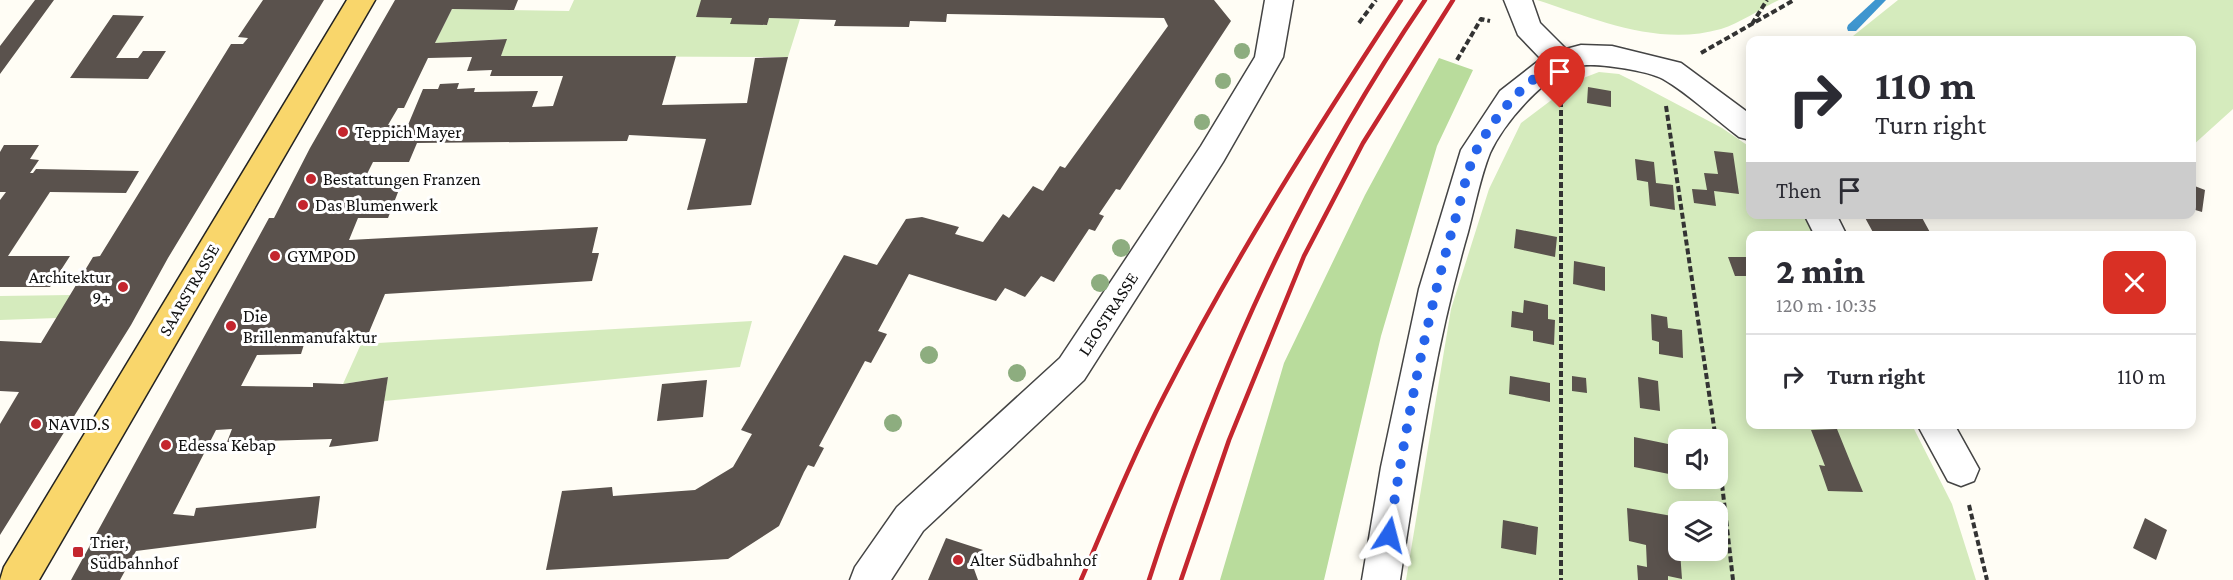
<!DOCTYPE html>
<meta charset="utf-8">
<style>
body{margin:0;font-family:"Crimson Pro",serif;background:#f7f7f7;color:#2b2b33;height:100vh;display:flex;flex-direction:column;font-size:22px;white-space:nowrap}
*{box-sizing:border-box;margin:0}
p{font-size:20px;color:#7c7c81}
.icon{flex:none;width:33px;height:33px;fill:none;stroke:currentColor;stroke-width:2;stroke-linecap:round;stroke-linejoin:round}
.map{position:relative;flex:1;overflow:hidden}
.details{position:absolute;left:1746px;top:231px;width:450px;height:198px;display:flex;flex-direction:column;background:#fff;border-radius:12px;box-shadow:0 3px 15px #0003}
.details>*{flex:none}
.top-card{position:absolute;left:1746px;top:36px;width:450px;height:183px;border-radius:12px;box-shadow:0 3px 15px #0003;background:#fff;color:#2b2b33;overflow:hidden}
.tools{position:absolute;left:1668px;top:429px;display:grid;gap:12px}
.tools a{display:grid;place-items:center;width:60px;height:60px;border-radius:12px;background:#fff;box-shadow:0 3px 15px #0003;font-size:30px}
.pin{position:absolute;display:grid;place-items:center;width:51px;height:51px;color:#fff;margin:-62px -26px;border-radius:50% 50% 50% 0;rotate:-45deg;box-shadow:0 0 6px #0007}
.pin .icon{rotate:45deg}
.me{position:absolute;width:66px;margin:-33px;rotate:9deg;stroke-linejoin:round;filter:drop-shadow(0 0 4px #0008)}
.turn{display:flex;align-items:center;gap:21px;height:126px;padding:0 30px;font-size:27px}
.turn .icon{width:78px;height:78px;stroke-width:2.5}
.turn b{display:block;font-size:42px;line-height:51px}
.then{display:flex;align-items:center;height:57px;padding:0 30px;background:#0003;gap:12px;font-size:22px}
.round{display:grid;place-items:center;flex:none;width:63px;height:63px;border-radius:12px;background:#f7f7f7}
.head{display:flex;align-items:center;justify-content:space-between;height:102px;padding:0 30px}
h1{font-size:36px;font-weight:800;line-height:45px}
ul{padding:0;list-style:none}
li{display:flex;align-items:center;gap:18px;height:84px;padding:0 30px;border-top:2px solid #e1e1e2}
li div{flex:1}
li b{display:block;font-size:22px}
li em{font-style:normal}
.map>svg:first-child{display:block}
.green{fill:#d5ebbd;fill-rule:evenodd}
.forest{fill:#b9dc9c}
.lines{fill:none;stroke-linecap:round;stroke-linejoin:round}
.stream{fill:#3f96cf;fill-rule:evenodd}
.building{fill:#5a524d;fill-rule:evenodd}
.minor-casing{stroke:#444;stroke-width:3}
.major-casing{stroke:#222;stroke-width:3}
.path{stroke:#333;stroke-width:4;stroke-dasharray:6 3;stroke-linecap:butt}
.minor{fill:#fff;fill-rule:evenodd}
.major{fill:#f9d66b;fill-rule:evenodd}
.rail{stroke:#c4262e;stroke-width:4.5}
.tree{fill:#8dad7f}
.route{stroke:#2563eb;stroke-width:10;stroke-dasharray:0 18}
.poi-dot{fill:#c4262e;stroke:#fff;stroke-width:2}
.labels{text-anchor:middle;stroke-width:6;stroke-linejoin:round;paint-order:stroke}
.poi-label{font-size:18px;fill:#111;stroke:#fff;text-anchor:start}
.street-label{font-size:18px;fill:#111;stroke:#fff}
</style>
<div class="map">
<svg width="2233" height="580" viewBox="0 0 2233 580">
<rect width="100%" height="100%" fill="#fffdf5"/>
<path class="green" d="M 574,0 L 701,0 L 732,18 L 767,25 L 769,18 L 800,19 L 788,57 L 501,56 L 506,39 L 435,43 L 452,9 L 569,11 Z
M 1537,0 L 1779,0 C 1760,9 1740,23 1721,29 C 1658,47 1596,19 1537,0 Z
M 1898,0 L 2233,0 L 2233,109 L 2192,146 L 2192,40 L 1875,40 L 1853,36 Z
M 1599,72 L 1619,74 L 1633,81 L 1722,128 L 1750,147 L 1750,214 L 1806,215 L 1817,235 L 1750,236 L 1750,424 L 1912,425 L 1952,504 L 1976,580 L 1406,580 L 1451,309 L 1489,189 L 1521,123 L 1578,80 ZM 1678,440 L 1718,440 L 1718,478 L 1678,478 ZM 1678,512 L 1718,512 L 1718,550 L 1678,550 Z
M 71,295 L 57,318 L 0,320 L 0,296 Z
M 752,321 L 740,367 L 384,401 L 388,377 L 343,384 L 361,344 Z"/>
<path class="forest" d="M 1439,58 L 1473,70 L 1437,146 L 1381,336 L 1324,580 L 1220,580 L 1284,363 L 1365,195 Z"/>
<g class="lines">
<path class="stream" d="M 1875,0 L 1886,0 L 1856,31 L 1848,31 L 1847,28 L 1848,25 Z"/>
</g>
<path class="building" d="M 35,0 L 54,0 L 0,74 L 0,46 Z
M 263,0 L 324,0 L 168,258 L 131,325 L 0,535 L 0,424 L 19,392 L 0,391 L 0,341 L 41,343 L 93,257 L 100,256 L 231,44 L 243,44 L 248,38 L 238,37 Z
M 395,0 L 518,0 L 514,10 L 452,9 L 435,43 L 507,39 L 501,56 L 676,56 L 662,105 L 747,103 L 755,58 L 788,57 L 751,205 L 687,210 L 706,139 L 629,135 L 627,141 L 417,143 L 409,162 L 373,162 L 360,188 L 400,187 L 388,218 L 358,218 L 349,240 L 598,227 L 592,253 L 599,253 L 592,281 L 385,294 L 367,337 L 306,338 L 301,354 L 257,355 L 241,386 L 313,387 L 313,383 L 343,384 L 388,377 L 378,441 L 329,447 L 332,439 L 227,442 L 232,429 L 216,430 L 173,514 L 194,516 L 196,508 L 320,496 L 316,528 L 136,551 L 120,580 L 71,580 L 269,218 L 274,218 L 310,148 ZM 472,57 L 467,71 L 492,70 L 490,76 L 563,76 L 553,106 L 532,107 L 538,91 L 474,92 L 475,88 L 457,89 L 459,83 L 440,84 L 438,89 L 423,89 L 408,125 L 388,125 L 398,108 L 404,108 L 428,58 Z
M 701,0 L 1214,0 L 1231,21 L 1120,190 L 1116,189 L 1099,214 L 1104,216 L 1095,231 L 1089,229 L 1054,282 L 1041,276 L 1025,297 L 1005,288 L 996,301 L 909,274 L 878,331 L 887,334 L 871,363 L 865,361 L 819,446 L 824,448 L 814,467 L 808,465 L 804,472 L 779,526 L 728,559 L 546,570 L 562,491 L 612,487 L 613,496 L 695,490 L 733,467 L 752,434 L 741,430 L 844,255 L 877,265 L 906,219 L 922,217 L 959,227 L 955,234 L 983,242 L 1003,214 L 1009,218 L 1033,186 L 1043,191 L 1060,166 L 1065,168 L 1168,26 L 1164,18 L 947,14 L 946,22 L 910,21 L 909,27 L 834,26 L 836,20 L 769,18 L 767,25 L 730,24 L 732,18 L 696,17 Z
M 113,15 L 144,16 L 116,58 L 138,58 L 143,51 L 166,51 L 148,79 L 70,78 Z
M 1588,87 L 1611,91 L 1611,107 L 1587,103 Z
M 4,145 L 39,145 L 30,159 L 39,160 L 30,173 L 33,173 L 36,169 L 139,171 L 126,193 L 50,192 L 8,256 L 70,256 L 50,287 L 0,287 L 0,200 L 6,192 L 0,192 L 0,152 Z
M 1714,151 L 1733,153 L 1739,194 L 1714,191 L 1716,206 L 1694,203 L 1692,189 L 1707,190 L 1704,173 L 1718,174 Z
M 1635,159 L 1654,162 L 1656,183 L 1673,185 L 1675,210 L 1650,206 L 1648,182 L 1637,180 Z
M 2192,185 L 2205,190 L 2202,212 L 2192,209 Z
M 1863,214 L 1920,214 L 1932,236 L 1875,236 Z
M 1516,229 L 1557,237 L 1555,257 L 1514,248 Z
M 1728,257 L 1746,257 L 1750,276 L 1735,276 Z
M 1574,261 L 1605,267 L 1605,291 L 1573,284 Z
M 1524,300 L 1548,305 L 1548,319 L 1555,320 L 1554,345 L 1533,341 L 1533,331 L 1511,327 L 1512,311 L 1523,313 Z
M 1651,314 L 1667,317 L 1668,328 L 1682,330 L 1683,358 L 1659,354 L 1659,342 L 1652,340 Z
M 1510,376 L 1550,383 L 1550,402 L 1509,394 Z
M 1572,376 L 1586,378 L 1587,393 L 1572,391 Z
M 1638,377 L 1658,381 L 1660,411 L 1640,408 Z
M 707,380 L 703,417 L 657,421 L 662,384 Z
M 1837,429 L 1852,466 L 1863,492 L 1828,491 L 1819,465 L 1825,466 L 1811,430 Z
M 1634,437 L 1668,444 L 1669,474 L 1634,467 Z
M 1627,508 L 1672,516 L 1674,550 L 1680,551 L 1682,579 L 1668,576 L 1668,580 L 1638,580 L 1637,565 L 1647,567 L 1646,545 L 1629,541 Z
M 2145,518 L 2167,530 L 2156,560 L 2133,548 Z
M 1503,520 L 1538,527 L 1536,555 L 1501,548 Z
M 946,538 L 983,550 L 974,569 L 978,580 L 928,580 Z"/>
<g class="lines">
<g class="minor-casing">
<path id="minor" d="M 1265,0 L 1293,0 L 1283,57 L 1223,162 L 1084,380 L 923,531 L 891,580 L 850,580 L 855,567 L 897,507 L 1060,358 L 1201,146 L 1255,57 Z
M 1504,0 L 1532,0 L 1540,23 L 1566,49 L 1581,45 L 1612,46 L 1681,63 L 1750,114 L 1750,140 L 1739,137 C 1715,119 1689,94 1663,79 C 1649,71 1595,62 1579,66 C 1546,73 1503,124 1490,153 C 1480,178 1475,206 1468,232 C 1435,346 1418,463 1400,580 L 1362,580 L 1381,467 L 1419,289 L 1461,150 L 1500,91 L 1541,59 L 1518,35 Z
M 1804,214 L 1836,214 L 1847,236 L 1815,236 Z
M 1917,424 L 1954,424 L 1979,469 L 1974,481 L 1961,486 L 1948,481 Z"/>
</g>
<g class="major-casing">
<path id="major" d="M 347,0 L 375,0 L 39,580 L 0,580 L 4,567 Z"/>
</g>
<path class="path" d="M 1359,23 L 1376,0
M 1752,24 L 1767,0
M 1701,53 L 1794,0
M 1457,60 L 1481,19 L 1490,21
M 1561,101 L 1561,580
M 1666,106 L 1716,440
M 1718,449 L 1733,580
M 1969,505 L 1987,580"/>
<use href="#minor" class="minor"/>
<use href="#major" class="major"/>
<path class="rail" d="M 1081,580 C 1108,517 1134,454 1165,394 C 1235,257 1317,128 1401,0
M 1149,580 C 1216,372 1302,181 1425,0
M 1181,580 L 1229,440 L 1304,256 L 1363,143 L 1453,0"/>
</g>
<g class="tree">
<circle cx="1242" cy="51" r="8"/>
<circle cx="1223" cy="81" r="8"/>
<circle cx="1202" cy="122" r="8"/>
<circle cx="1121" cy="248" r="9"/>
<circle cx="1100" cy="283" r="9"/>
<circle cx="929" cy="355" r="9"/>
<circle cx="1017" cy="373" r="9"/>
<circle cx="893" cy="423" r="9"/>
</g>
<g class="lines">
<path class="route" d="M 1389,535 C 1405,431 1424,328 1453,227 C 1460,205 1467,169 1477,149 C 1498,111 1523,83 1560,61 L 1560,108"/>
</g>
<g class="poi-dot">
<circle cx="343" cy="132" r="6"/>
<circle cx="311" cy="179" r="6"/>
<circle cx="303" cy="205" r="6"/>
<circle cx="275" cy="256" r="6"/>
<circle cx="123" cy="287" r="6"/>
<circle cx="231" cy="326" r="6"/>
<circle cx="36" cy="424" r="6"/>
<circle cx="166" cy="445" r="6"/>
<rect x="72" y="546" width="12" height="12" rx="3"/>
<circle cx="958" cy="560" r="6"/>
</g>
<g class="labels">
<g class="poi-label">
<text x="355" y="138">Teppich Mayer</text>
<text x="323" y="185">Bestattungen Franzen</text>
<text x="315" y="211">Das Blumenwerk</text>
<text x="287" y="262">GYMPOD</text>
<text x="111" y="283" text-anchor="end">Architektur<tspan x="111" dy="21">9+</tspan></text>
<text x="243" y="322">Die<tspan x="243" dy="21">Brillenmanufaktur</tspan></text>
<text x="48" y="430">NAVID.S</text>
<text x="178" y="451">Edessa Kebap</text>
<text x="90" y="548">Trier,<tspan x="90" dy="21">Südbahnhof</tspan></text>
<text x="970" y="566">Alter Südbahnhof</text>
</g>
<g class="street-label">
<text transform="translate(189 290) rotate(-60)" y="6">SAARSTRASSE</text>
<text transform="translate(1108 314) rotate(-57)" y="6">LEOSTRASSE</text>
</g>
</g>
</svg>
<div class="tools">
<a><svg class="icon" aria-label="sound" viewBox="0 0 24 24"><path d="M4 9h4l5-4v14l-5-4H4zM17 9q2 3 0 6"/></svg></a>
<a><svg class="icon" aria-label="layers" viewBox="0 0 24 24"><path d="M12 4l9 5-9 5-9-5zM3 14l9 5 9-5"/></svg></a>
</div>
<div class="pin" style="left:1560px;top:108px;background:#d93025"><svg class="icon" aria-label="arrive" viewBox="0 0 24 24"><path d="M6 21V4h12l-3 4 3 4H6"/></svg></div>
<svg class="me" style="left:1389px;top:535px" viewBox="-20 -20 40 40"><path d="M0-17L14 15 0 8-14 15z" fill="#2563eb" stroke="#fff" stroke-width="4"/></svg>
<div class="top-card">
<div class="turn"><svg class="icon" aria-label="right" viewBox="0 0 24 24"><path d="M7 20v-9h11M14 6l5 5-5 5"/></svg><div><b>110 m</b>Turn right</div></div>
<div class="then">Then<svg class="icon" aria-label="arrive" viewBox="0 0 24 24"><path d="M6 21V4h12l-3 4 3 4H6"/></svg></div>
</div>
<section class="details">
<div class="head"><div><h1>2 min</h1><p>120 m · 10:35</p></div><a class="round" style="background:#d93025;color:#fff"><svg class="icon" aria-label="close" viewBox="0 0 24 24"><path d="M6 6l12 12M18 6L6 18"/></svg></a></div>
<ul>
<li><svg class="icon" aria-label="right" viewBox="0 0 24 24"><path d="M7 20v-9h11M14 6l5 5-5 5"/></svg><div><b>Turn right</b></div><em>110 m</em></li>
</ul>
</section>
</div>
